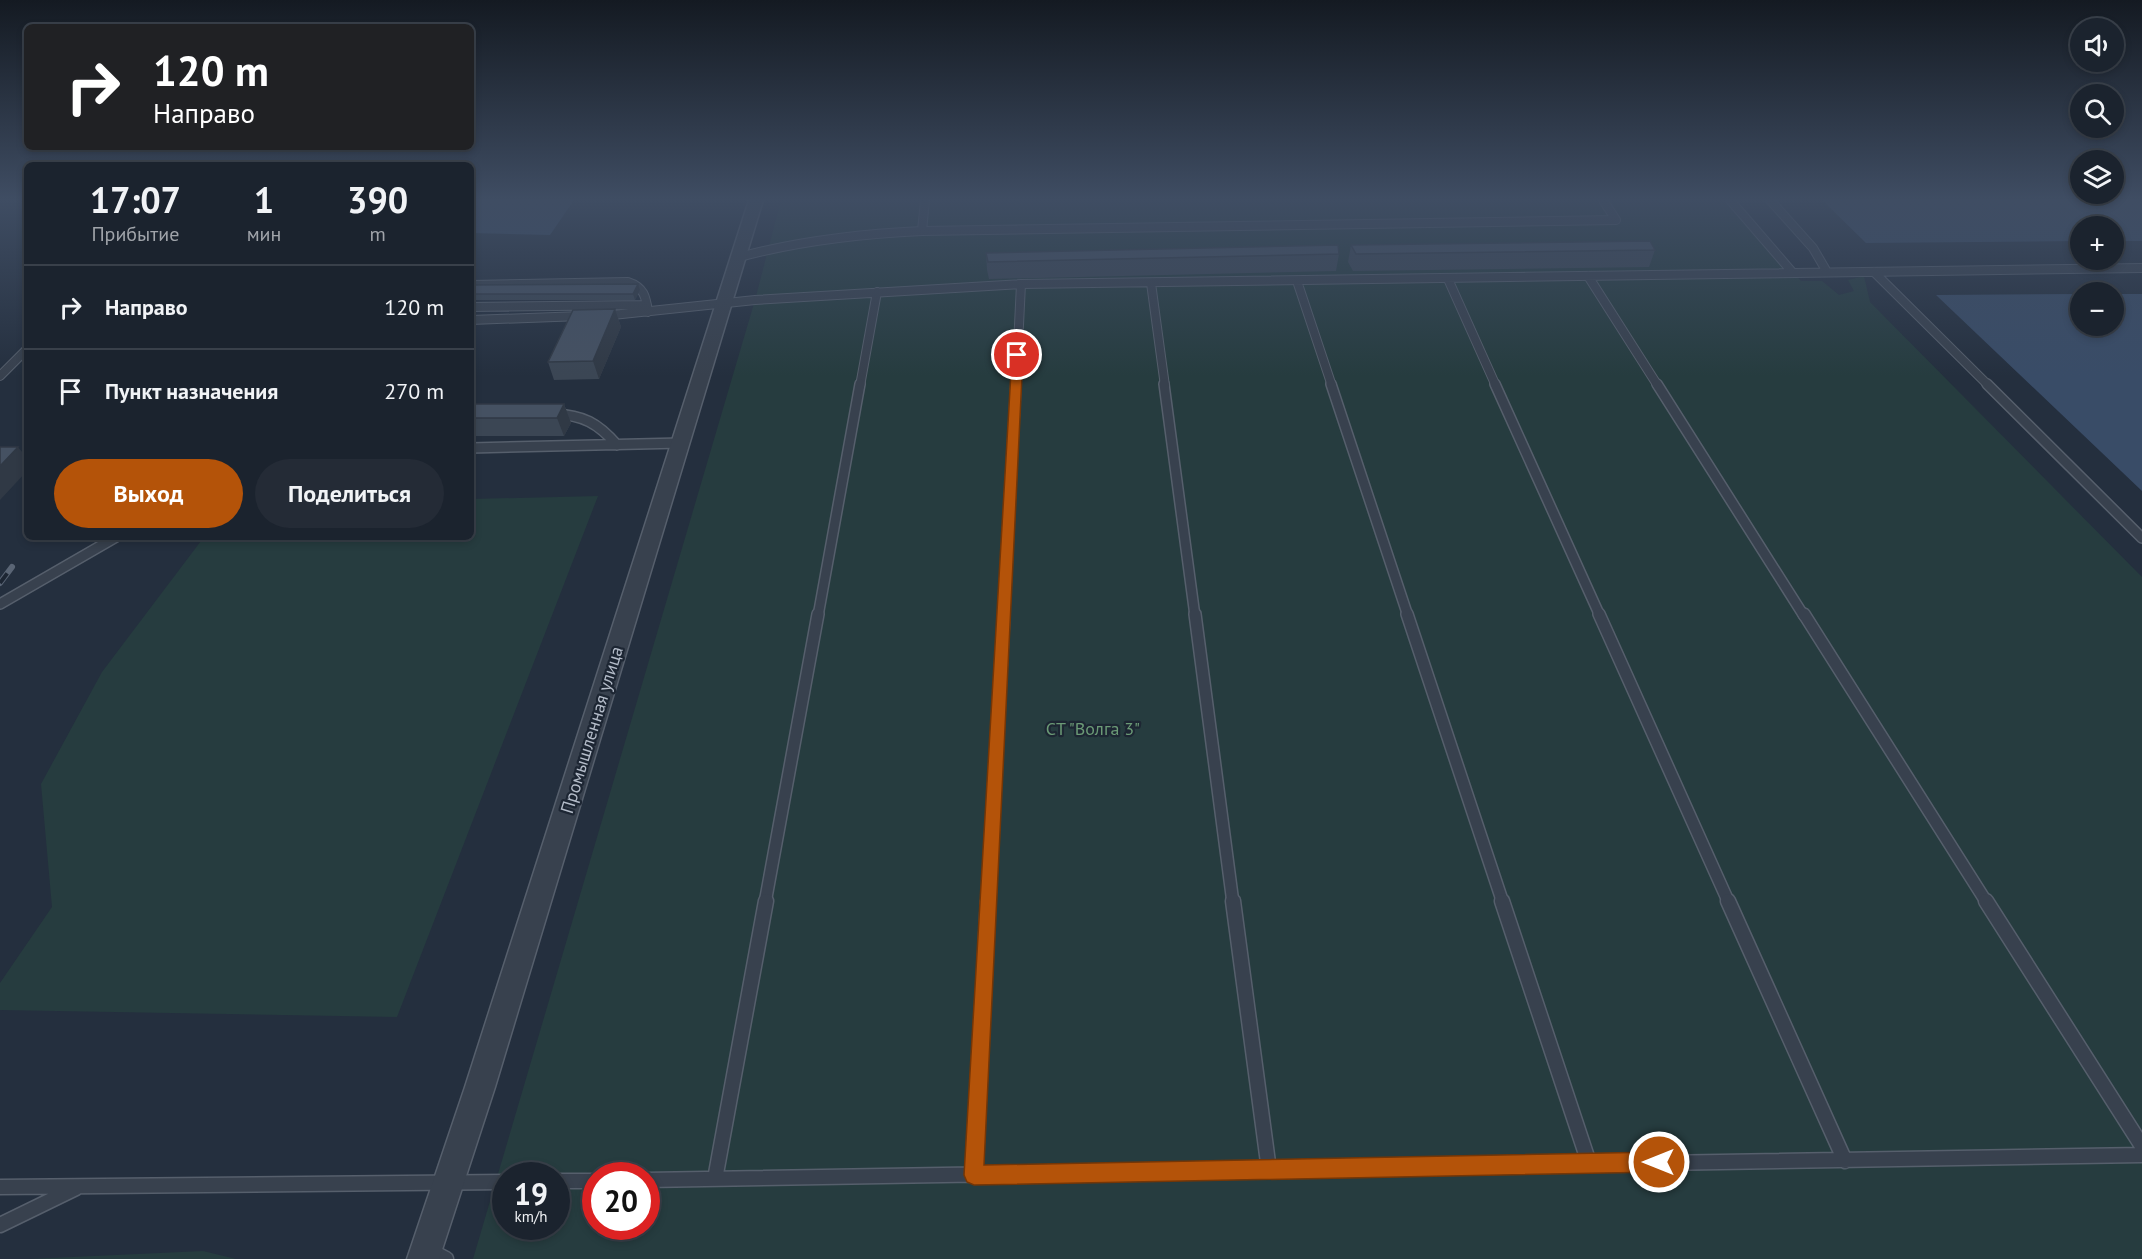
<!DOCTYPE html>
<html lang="ru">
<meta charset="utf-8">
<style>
body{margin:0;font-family:"PT Sans",sans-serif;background:#242b36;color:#f1f3f6;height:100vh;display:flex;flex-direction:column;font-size:22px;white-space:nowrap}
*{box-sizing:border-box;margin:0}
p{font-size:20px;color:#a0a4aa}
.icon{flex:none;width:33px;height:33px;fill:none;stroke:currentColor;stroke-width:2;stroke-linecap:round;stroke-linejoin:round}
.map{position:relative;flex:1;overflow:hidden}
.drawer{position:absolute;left:24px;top:162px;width:450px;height:378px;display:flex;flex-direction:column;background:#1b232e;border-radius:9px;box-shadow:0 3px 9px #0003,0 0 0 2px #39404a}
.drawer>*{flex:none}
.top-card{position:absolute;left:24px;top:24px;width:450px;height:126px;border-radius:9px;box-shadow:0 3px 9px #0003,0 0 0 2px #39404a;background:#202124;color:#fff;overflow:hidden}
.controls{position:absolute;left:2070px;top:18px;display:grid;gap:12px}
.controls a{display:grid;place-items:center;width:54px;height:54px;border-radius:50%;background:#1b232e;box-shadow:0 3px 9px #0003,0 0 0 2px #39404a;font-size:30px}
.speed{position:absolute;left:492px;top:1162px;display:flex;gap:12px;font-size:30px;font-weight:700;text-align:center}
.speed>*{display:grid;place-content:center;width:78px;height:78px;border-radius:50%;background:#1b232e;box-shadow:0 3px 9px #0003,0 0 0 2px #39404a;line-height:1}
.speed small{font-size:15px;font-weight:400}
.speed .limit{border:9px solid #d22;background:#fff;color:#111}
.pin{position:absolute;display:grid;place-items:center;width:51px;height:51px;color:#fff;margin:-26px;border:3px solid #fff;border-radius:50%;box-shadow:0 2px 6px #0007}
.me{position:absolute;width:66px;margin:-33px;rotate:270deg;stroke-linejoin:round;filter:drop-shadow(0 0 4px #0008)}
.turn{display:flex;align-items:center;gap:21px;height:126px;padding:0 30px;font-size:27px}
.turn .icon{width:78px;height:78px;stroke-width:2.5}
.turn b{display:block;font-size:42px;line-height:51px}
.eta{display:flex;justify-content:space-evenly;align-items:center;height:102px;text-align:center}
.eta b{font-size:36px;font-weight:700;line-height:42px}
.cta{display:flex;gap:12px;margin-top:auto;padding:12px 30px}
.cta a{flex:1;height:69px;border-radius:36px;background:#b45309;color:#fff;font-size:24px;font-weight:700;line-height:69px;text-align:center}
.cta a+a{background:#242b36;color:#f1f3f6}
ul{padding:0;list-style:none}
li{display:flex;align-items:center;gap:18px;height:84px;padding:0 30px;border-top:2px solid #39404a}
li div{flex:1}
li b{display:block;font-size:22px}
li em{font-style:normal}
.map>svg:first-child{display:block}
.green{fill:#263c3f;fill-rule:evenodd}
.water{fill:#394c67}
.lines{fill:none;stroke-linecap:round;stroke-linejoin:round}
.service-far3-casing{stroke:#565f6c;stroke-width:10}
.service-far2-casing{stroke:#565f6c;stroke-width:12}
.service-far1-casing{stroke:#565f6c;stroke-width:14}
.service-casing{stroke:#565f6c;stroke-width:17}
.minor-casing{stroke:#565f6c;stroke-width:3}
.service-far3{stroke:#38414e;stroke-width:8}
.service-far2{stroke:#38414e;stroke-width:9}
.service-far1{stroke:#38414e;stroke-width:11}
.service{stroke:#38414e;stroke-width:14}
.minor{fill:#38414e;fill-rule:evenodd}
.rail-casing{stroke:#5a6575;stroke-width:6}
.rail{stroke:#1d2633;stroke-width:4;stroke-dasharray:12;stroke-linecap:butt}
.wall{fill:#3b4654}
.shaded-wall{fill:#303945}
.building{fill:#455162;stroke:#303945;stroke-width:1.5}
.route{fill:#b45309;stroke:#753606;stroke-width:1.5}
.labels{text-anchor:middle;stroke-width:4.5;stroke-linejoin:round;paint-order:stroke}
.park-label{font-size:18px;fill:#6b9a76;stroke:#1d2633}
.street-label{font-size:18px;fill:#b4bcc9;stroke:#1d2633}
</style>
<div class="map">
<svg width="2142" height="1259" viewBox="0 0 2142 1259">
<rect width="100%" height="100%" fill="#242f3e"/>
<path class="green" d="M 781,200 L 1730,200 L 1801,281 L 1822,281 L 1839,295 L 1854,291 L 1848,280 L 1864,276 L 1870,302 L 2142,577 L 2142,1259 L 473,1259 L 755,300 ZM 506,1176 L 556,1176 L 556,1227 L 506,1227 ZM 596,1176 L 646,1176 L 646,1227 L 596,1227 Z
M 598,496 L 397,1017 L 0,1010 L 0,983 L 52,907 L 41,784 L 102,672 L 204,537 L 471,537 L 471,499 Z
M 203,1251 L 236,1259 L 29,1259 Z"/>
<path class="water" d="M 472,200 L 574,200 L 550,235 L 471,233 Z
M 1822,200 L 2138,200 L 2142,203 L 2142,241 L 2114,241 L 2114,226 L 2080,226 L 2080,241 L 1866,243 Z
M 2080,294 L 2080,326 L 2114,326 L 2114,294 L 2142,294 L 2142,491 L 1936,295 Z"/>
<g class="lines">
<g class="service-far3-casing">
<path id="service-far3" d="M 1730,200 L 1793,273
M 1770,200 L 1813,248 L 1827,272
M 922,231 L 925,200
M 736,258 C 797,241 859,234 922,231 L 1616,220 L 1603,200
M 1874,272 L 1989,386
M 1588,276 L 1658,386
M 1448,279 L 1496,386
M 1297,281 L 1332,386
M 1151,283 L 1165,386
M 471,285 L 628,282 C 644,287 646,297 648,312
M 471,307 L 647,305
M 603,316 L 755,300 L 1021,284 L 2142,268
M 471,320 L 582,316
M 0,376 L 27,349
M 860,386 L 877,292
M 1016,386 L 1021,284"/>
</g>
<g class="service-far2-casing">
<path id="service-far2" d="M 1164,384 L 1195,616
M 1331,384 L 1408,616
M 1495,384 L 1600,616
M 1657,384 L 1804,616
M 1987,384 L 2142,538
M 554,414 C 583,415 598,423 617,445
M 471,448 L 682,443
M 0,604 L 116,537
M 818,616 L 860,384
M 1003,616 L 1016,384"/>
</g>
<g class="service-far1-casing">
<path id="service-far1" d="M 1195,614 L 1233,903
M 1407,614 L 1503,903
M 1599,614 L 1729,903
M 1804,614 L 1987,903
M 765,903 L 818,614
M 988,903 L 1004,614"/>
</g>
<g class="service-casing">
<path id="service" d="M 1233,901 L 1269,1170
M 1502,901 L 1589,1163
M 1728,901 L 1845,1161
M 1986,901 L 2142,1146
M 974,1175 L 988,901
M 715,1179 L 766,901
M 646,1180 L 2142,1155
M 556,1181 L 596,1181
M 0,1187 L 506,1182
M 0,1225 L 76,1188
M 429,1250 L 446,1259"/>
</g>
<g class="minor-casing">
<path id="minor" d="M 749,200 L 763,200 L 495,1087 L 439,1259 L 407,1259 L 465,1087 Z"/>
</g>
<use href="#service-far3" class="service-far3"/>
<use href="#service-far2" class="service-far2"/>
<use href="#service-far1" class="service-far1"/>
<use href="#service" class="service"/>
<use href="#minor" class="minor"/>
<g class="rail-casing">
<path id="rail" d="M 0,583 L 12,567"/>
</g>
<use href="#rail" class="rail"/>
</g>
<path class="wall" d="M 1351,245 L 1655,250 L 1649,267 L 1353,271 L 1348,262 Z
M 986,253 L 1339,254 L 1336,271 L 989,279 L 987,270 Z
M 471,285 L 640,290 L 635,300 L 471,300 Z
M 615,309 L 621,327 L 599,379 L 554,380 L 548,362 Z
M 471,404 L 564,404 L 571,423 L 564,436 L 471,436 Z"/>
<path class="shaded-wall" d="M 638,284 L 640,290 L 635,300 L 633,294 Z
M 615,309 L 621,327 L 599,379 L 593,361 Z
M 564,404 L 571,423 L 564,436 L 557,418 Z
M 18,447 L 27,458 L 27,471 L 0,500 L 0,466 Z"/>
<path class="building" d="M 1650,241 L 1655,250 L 1356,254 L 1351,245 Z
M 1338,245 L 1339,254 L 988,262 L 986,253 Z
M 638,284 L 633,294 L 471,294 L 471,285 Z
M 615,309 L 593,361 L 548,362 L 573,310 Z
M 471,404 L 564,404 L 557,418 L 471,418 Z
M 0,447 L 18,447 L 0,466 Z"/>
<linearGradient id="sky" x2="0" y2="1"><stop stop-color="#141a22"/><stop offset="0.53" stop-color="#3f4d63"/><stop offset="1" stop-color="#3f4d63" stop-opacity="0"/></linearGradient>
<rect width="2142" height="376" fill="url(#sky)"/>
<path class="route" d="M 1017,351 L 1023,355 L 984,1165 L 1659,1152 L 1666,1155 L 1669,1162 L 1666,1169 L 1659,1172 L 974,1185 L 967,1182 L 964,1175 L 1012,355 Z"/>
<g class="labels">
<g class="park-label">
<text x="1093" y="735">СТ "Волга 3"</text>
</g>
<g class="street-label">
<text transform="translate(592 730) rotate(-73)" y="6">Промышленная улица</text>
</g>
</g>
</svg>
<div class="controls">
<a><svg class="icon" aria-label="sound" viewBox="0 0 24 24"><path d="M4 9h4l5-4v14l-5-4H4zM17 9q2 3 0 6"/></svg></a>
<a><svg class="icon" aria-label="search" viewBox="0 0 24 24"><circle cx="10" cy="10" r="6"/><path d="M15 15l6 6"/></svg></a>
<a><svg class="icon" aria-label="layers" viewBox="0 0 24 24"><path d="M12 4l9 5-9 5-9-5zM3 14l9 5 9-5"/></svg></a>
<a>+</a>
<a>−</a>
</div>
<div class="speed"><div>19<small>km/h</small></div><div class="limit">20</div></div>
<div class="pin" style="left:1017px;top:355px;background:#d93025"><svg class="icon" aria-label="arrive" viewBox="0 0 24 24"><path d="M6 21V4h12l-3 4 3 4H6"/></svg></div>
<svg class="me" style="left:1659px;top:1162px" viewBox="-20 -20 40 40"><circle r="17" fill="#b45309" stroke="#fff" stroke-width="3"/><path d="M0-11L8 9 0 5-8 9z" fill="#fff"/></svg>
<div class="top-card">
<div class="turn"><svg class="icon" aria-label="right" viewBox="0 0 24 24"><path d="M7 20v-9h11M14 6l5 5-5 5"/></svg><div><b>120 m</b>Направо</div></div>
</div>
<section class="drawer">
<div class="eta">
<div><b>17:07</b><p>Прибытие</p></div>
<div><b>1</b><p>мин</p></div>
<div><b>390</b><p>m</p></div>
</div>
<ul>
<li><svg class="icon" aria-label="right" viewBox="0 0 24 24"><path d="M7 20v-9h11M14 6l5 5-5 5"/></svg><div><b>Направо</b></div><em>120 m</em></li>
<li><svg class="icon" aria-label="arrive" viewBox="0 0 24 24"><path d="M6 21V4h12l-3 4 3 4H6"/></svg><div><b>Пункт назначения</b></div><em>270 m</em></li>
</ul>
<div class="cta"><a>Выход</a><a>Поделиться</a></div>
</section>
</div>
